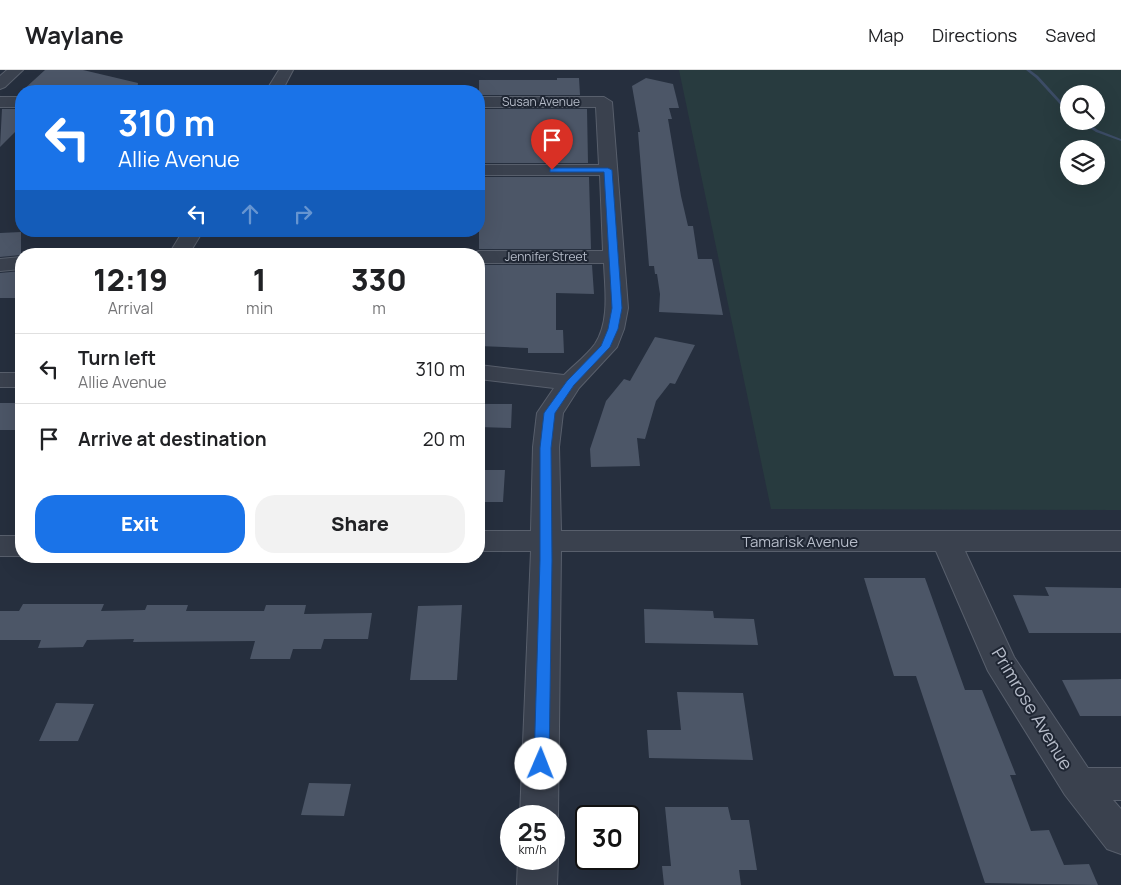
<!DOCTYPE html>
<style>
body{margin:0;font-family:Manrope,sans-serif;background:#f2f2f2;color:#202124;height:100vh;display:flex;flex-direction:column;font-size:19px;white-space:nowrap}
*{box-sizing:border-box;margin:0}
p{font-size:16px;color:#757577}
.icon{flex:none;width:28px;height:28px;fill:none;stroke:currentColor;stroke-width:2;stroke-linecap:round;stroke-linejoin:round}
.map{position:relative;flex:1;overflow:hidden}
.side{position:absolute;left:15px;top:178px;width:470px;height:315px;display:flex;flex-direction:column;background:#fff;border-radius:20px;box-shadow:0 5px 20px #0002}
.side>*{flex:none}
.guide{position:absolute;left:15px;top:15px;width:470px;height:152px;border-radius:20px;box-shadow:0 5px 20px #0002;background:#1a73e8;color:#fff;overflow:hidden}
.controls{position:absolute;left:1060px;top:15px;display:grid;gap:10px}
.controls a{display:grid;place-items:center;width:45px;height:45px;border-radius:50%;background:#fff;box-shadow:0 5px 20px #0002;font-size:25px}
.speed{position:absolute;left:500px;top:735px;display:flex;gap:10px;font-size:25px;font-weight:700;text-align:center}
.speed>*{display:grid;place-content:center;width:65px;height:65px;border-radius:50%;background:#fff;box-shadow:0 5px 20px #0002;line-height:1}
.speed small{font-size:12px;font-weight:400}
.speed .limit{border:2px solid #111;border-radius:8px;background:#fff;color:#111}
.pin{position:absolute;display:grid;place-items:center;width:42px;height:42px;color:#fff;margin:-51px -21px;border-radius:50% 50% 50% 0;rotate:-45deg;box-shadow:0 0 5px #0007}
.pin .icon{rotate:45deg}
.me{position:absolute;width:55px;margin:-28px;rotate:1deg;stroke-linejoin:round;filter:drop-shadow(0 0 4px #0008)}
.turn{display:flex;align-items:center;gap:18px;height:105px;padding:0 20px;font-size:22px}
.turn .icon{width:65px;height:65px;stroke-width:2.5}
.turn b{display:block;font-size:35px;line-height:42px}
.lanes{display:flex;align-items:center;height:48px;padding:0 20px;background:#0003;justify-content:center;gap:25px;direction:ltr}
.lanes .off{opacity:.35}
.eta{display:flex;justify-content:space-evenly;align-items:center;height:85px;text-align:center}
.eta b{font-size:30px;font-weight:800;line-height:35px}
.cta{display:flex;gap:10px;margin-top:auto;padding:10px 20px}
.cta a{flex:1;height:58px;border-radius:20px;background:#1a73e8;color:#fff;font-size:20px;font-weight:800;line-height:58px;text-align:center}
.cta a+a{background:#f2f2f2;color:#202124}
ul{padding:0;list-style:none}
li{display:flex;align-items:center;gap:15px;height:70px;padding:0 20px;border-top:1px solid #e0e0e0}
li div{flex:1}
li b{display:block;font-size:19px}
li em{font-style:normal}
header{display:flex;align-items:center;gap:30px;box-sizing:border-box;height:70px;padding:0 25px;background:#fff;border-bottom:1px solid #e0e0e0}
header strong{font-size:24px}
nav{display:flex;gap:28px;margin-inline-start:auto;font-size:18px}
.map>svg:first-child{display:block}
.green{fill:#283b3f;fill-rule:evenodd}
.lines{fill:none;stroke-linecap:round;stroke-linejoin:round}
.stream{fill:#3c4c66;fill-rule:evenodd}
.building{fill:#4c5667}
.minor-casing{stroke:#585f6c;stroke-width:2}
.minor{fill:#3a414e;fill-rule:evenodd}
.route{fill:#1a73e8;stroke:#114b97}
.labels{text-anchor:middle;stroke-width:4;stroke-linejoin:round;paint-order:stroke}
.far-street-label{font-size:12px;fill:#b6bcc9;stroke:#1f2633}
.street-label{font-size:15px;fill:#b6bcc9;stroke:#1f2633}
.near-street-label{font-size:18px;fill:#b6bcc9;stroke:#1f2633}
</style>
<header>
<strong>Waylane</strong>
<nav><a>Map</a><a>Directions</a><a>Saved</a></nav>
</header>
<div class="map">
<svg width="1121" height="815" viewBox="0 0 1121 815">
<rect width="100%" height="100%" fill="#262f3e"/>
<path class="green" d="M 679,0 L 1121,0 L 1121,440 L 771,439 ZM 1069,24 L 1096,24 L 1096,51 L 1069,51 ZM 1069,79 L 1096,79 L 1096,106 L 1069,106 Z"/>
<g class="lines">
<path class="stream" d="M 1026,0 L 1030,0 L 1038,6 L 1069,40 L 1069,44 L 1036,8 Z
M 1079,51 L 1084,51 L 1098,60 L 1121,69 L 1121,71 L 1096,62 Z"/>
</g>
<path class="building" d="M 45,0 L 83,0 L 138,13 L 137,21 L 22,21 Z
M 557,8 L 579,8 L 580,25 L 479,25 L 479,10 L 557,10 Z
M 646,8 L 673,14 L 679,38 L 669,38 L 672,49 L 668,49 L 681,126 L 688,156 L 693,156 L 698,189 L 712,189 L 723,245 L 659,242 L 660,224 L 657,204 L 655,204 L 654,196 L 649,196 L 638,62 L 640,62 L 632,16 Z
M 2,39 L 21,39 L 21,56 L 0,77 Z
M 479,39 L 587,39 L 588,93 L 479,93 Z
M 479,107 L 589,107 L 591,179 L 479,179 Z
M 21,162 L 21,185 L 0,187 L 0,163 Z
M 479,195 L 592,195 L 594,224 L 556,223 L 556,260 L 563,260 L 564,283 L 528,283 L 528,278 L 479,276 Z
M 21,201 L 21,228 L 0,228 L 0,203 Z
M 655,267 L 695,275 L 675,314 L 670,313 L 656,331 L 645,369 L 637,368 L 640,396 L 591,397 L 590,379 L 606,331 L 624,309 L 630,311 Z
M 0,333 L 21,333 L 21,360 L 0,360 Z
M 479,334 L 512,334 L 511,358 L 479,357 Z
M 479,400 L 505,400 L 503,432 L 479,432 Z
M 864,508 L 925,508 L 965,620 L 982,620 L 1016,705 L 1010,705 L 1031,761 L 1049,760 L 1064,795 L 1089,794 L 1098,815 L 985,813 L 916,606 L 894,606 Z
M 1045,517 L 1121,518 L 1121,563 L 1029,563 L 1013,525 L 1049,526 Z
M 23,534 L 104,534 L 101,541 L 145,540 L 147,535 L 188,535 L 186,541 L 264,541 L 266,535 L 306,535 L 304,544 L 372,543 L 368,569 L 324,569 L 321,579 L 293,579 L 290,589 L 250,589 L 255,571 L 133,572 L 134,569 L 87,570 L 83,577 L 38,578 L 41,570 L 0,570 L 0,541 L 19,541 Z
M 462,535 L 457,610 L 410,610 L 418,536 Z
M 644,539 L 713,541 L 714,548 L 754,549 L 758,575 L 645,573 Z
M 1121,609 L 1121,646 L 1080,646 L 1062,610 Z
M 677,622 L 743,623 L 753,690 L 649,688 L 647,660 L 681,660 Z
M 56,633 L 94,634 L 78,671 L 39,671 Z
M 309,713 L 351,714 L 344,746 L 301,745 Z
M 665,737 L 728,737 L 731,750 L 749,750 L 757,800 L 739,800 L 741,815 L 664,815 L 662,796 L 671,796 Z"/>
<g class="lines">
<g class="minor-casing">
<path id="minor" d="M 7,0 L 23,0 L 5,17 L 0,19 L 0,6 Z
M 279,0 L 293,0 L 282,21 L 266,21 Z
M 0,27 L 21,27 L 21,37 L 0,37 Z
M 479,27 L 604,27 L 612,32 L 628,238 L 624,259 L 617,277 L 579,318 L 563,343 L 559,377 L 561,461 L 1121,461 L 1121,481 L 965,481 L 1014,587 L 1088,698 L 1121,698 L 1121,730 L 1113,730 L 1121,739 L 1121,784 L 1107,779 L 1065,725 L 988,601 L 936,481 L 561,481 L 558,746 L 554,755 L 554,746 L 520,746 L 531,481 L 479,481 L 479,461 L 531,461 L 533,377 L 537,343 L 554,318 L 479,309 L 479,295 L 564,305 C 574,295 587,285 595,274 C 610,251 605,219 604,193 L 479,193 L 479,184 L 471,184 L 479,181 L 603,181 L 600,105 L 479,105 L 479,95 L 599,95 L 596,37 L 479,37 Z
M 183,161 L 203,161 L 189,184 L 169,184 Z
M 21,187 L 21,199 L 0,201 L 0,189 Z
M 0,303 L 21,303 L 21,317 L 0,317 Z
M 0,466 L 21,466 L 21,486 L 0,486 Z
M 554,781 L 558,789 L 557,815 L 517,815 L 518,789 L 554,789 Z"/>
</g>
<use href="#minor" class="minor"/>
</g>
<path class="route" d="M 550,98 L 608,98 L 612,100 L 622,238 L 618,259 L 610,277 L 574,315 L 555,343 L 551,378 L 552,490 L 549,694 L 547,699 L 541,701 L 536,699 L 534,694 L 540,490 L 540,378 L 544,343 L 567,311 L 601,276 L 608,259 L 612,238 L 604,102 L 550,102 Z"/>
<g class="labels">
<g class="far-street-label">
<text x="541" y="36">Susan Avenue</text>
<text x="546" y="191">Jennifer Street</text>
</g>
<g class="street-label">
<text x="800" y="477">Tamarisk Avenue</text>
</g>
<g class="near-street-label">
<text transform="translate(1032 639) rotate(59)" y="6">Primrose Avenue</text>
</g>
</g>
</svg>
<div class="controls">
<a><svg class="icon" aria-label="search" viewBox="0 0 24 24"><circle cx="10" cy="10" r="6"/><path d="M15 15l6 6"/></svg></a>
<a><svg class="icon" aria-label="layers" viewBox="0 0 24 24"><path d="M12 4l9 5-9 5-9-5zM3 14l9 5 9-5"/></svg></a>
</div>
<div class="speed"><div>25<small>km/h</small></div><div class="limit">30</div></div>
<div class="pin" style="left:552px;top:100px;background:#d93025"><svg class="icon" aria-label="arrive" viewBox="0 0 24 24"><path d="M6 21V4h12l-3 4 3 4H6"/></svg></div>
<svg class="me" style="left:541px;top:694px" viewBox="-20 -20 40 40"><circle r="19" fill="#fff"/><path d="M0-13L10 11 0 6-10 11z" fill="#1a73e8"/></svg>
<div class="guide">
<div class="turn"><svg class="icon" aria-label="left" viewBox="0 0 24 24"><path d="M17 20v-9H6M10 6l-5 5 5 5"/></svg><div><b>310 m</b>Allie Avenue</div></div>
<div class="lanes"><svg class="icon" aria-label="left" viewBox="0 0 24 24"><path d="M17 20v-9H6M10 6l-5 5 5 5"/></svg><svg class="icon off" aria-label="ahead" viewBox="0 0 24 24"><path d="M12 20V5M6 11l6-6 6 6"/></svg><svg class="icon off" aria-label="right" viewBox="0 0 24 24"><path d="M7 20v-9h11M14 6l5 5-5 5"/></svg></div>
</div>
<section class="side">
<div class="eta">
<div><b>12:19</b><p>Arrival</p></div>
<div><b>1</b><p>min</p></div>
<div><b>330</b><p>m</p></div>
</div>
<ul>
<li><svg class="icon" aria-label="left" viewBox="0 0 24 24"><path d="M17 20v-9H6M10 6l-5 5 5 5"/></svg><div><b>Turn left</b><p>Allie Avenue</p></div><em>310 m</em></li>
<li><svg class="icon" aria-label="arrive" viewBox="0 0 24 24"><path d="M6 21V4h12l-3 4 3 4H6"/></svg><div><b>Arrive at destination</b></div><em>20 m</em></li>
</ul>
<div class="cta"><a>Exit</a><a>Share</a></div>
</section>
</div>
